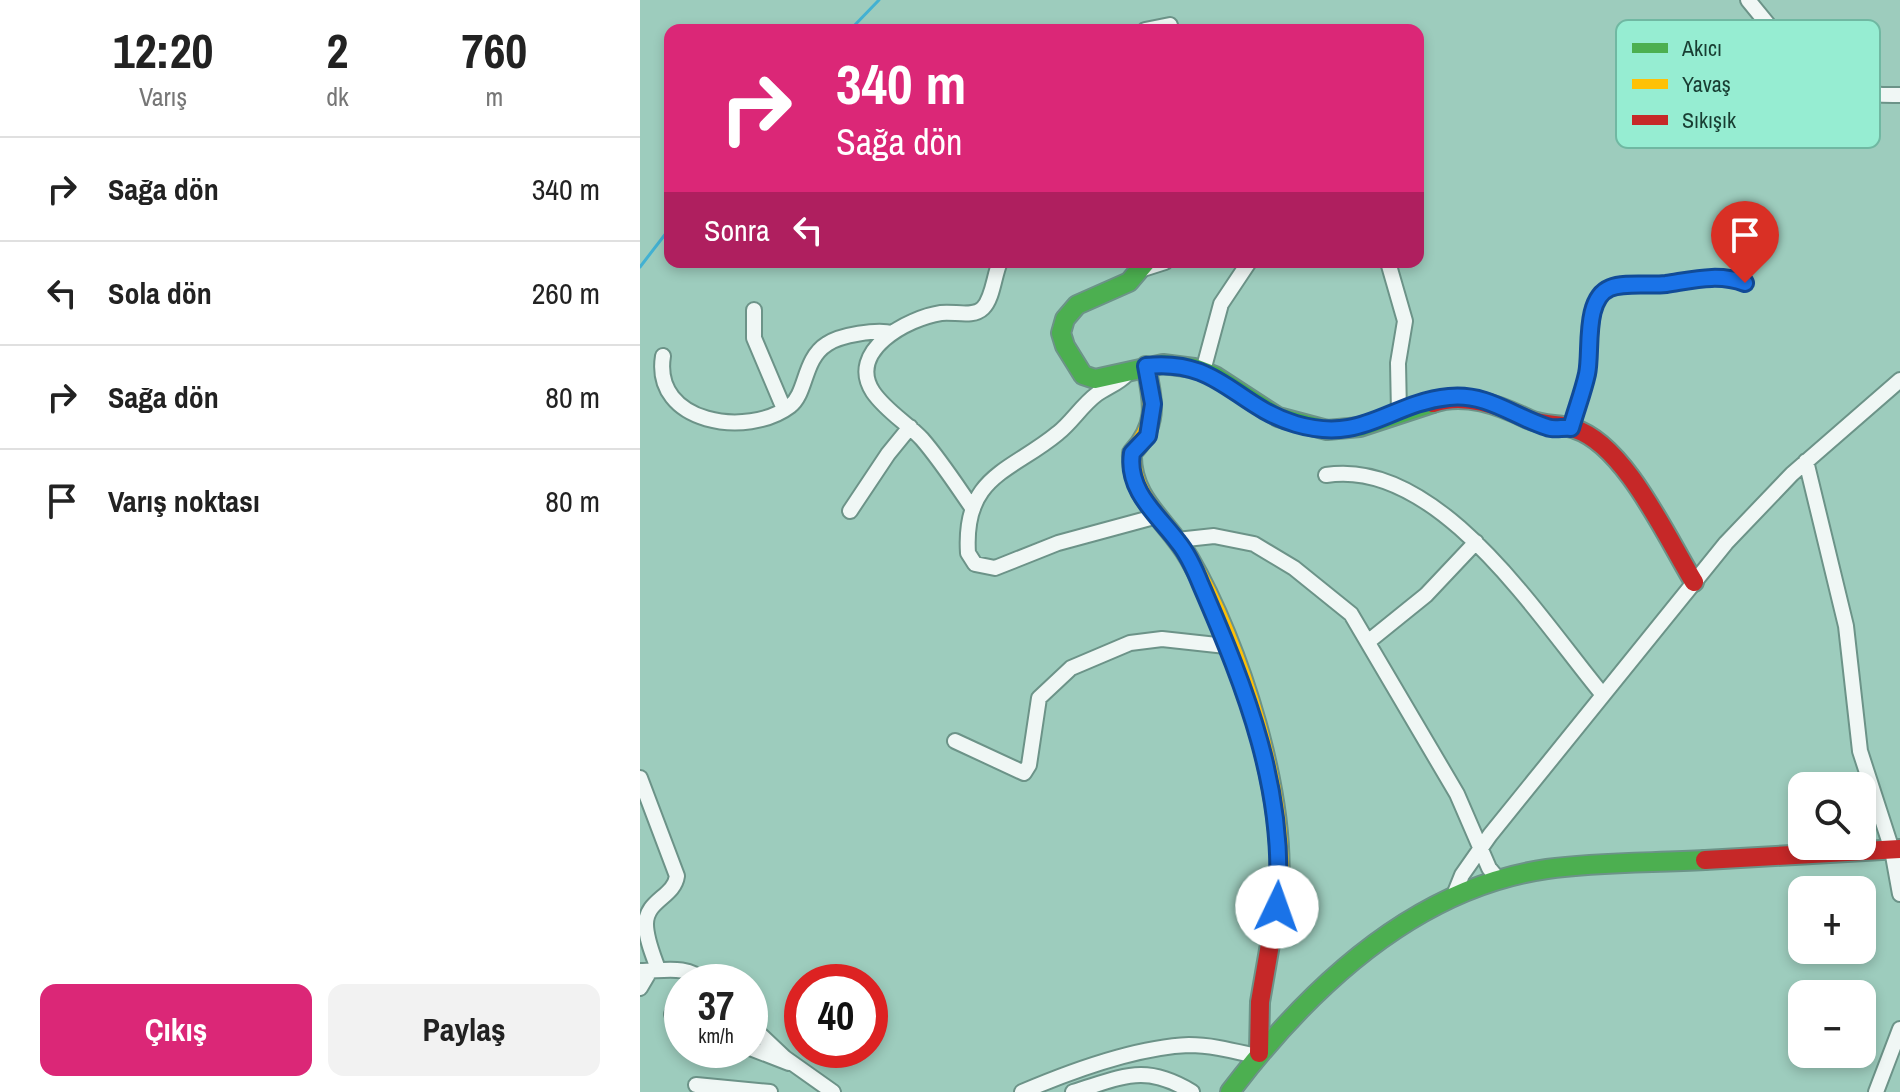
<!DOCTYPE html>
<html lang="tr">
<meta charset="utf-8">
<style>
body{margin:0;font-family:"Archivo Narrow",sans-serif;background:#f2f2f2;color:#222;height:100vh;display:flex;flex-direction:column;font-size:30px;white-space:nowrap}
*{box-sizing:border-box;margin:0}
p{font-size:26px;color:#767676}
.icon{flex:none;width:44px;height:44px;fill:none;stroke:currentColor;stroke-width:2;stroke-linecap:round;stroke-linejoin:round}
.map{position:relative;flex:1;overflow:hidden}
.side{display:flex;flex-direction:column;background:#fff;width:640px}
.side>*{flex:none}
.hud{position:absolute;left:24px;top:24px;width:760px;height:244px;border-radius:16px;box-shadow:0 4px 12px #0003;background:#db2777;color:#fff;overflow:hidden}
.fabs{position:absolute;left:1148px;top:772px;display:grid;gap:16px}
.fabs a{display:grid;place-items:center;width:88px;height:88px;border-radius:16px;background:#fff;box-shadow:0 4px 12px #0003;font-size:40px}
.speed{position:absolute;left:24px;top:964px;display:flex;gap:16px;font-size:40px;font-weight:700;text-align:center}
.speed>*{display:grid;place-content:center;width:104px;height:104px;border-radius:50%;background:#fff;box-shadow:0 4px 12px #0003;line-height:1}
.speed small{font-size:20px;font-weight:400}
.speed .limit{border:12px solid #d22;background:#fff;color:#111}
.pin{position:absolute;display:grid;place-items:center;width:68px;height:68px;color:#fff;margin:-82px -34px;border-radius:50% 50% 50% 0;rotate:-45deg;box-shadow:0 0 8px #0007}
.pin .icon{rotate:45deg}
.me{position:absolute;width:88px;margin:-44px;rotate:3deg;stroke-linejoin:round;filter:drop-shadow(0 0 6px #0008)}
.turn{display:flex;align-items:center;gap:28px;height:168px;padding:0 40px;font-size:36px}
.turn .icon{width:104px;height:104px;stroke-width:2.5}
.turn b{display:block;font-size:56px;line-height:68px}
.then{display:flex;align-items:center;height:76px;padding:0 40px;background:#0003;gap:16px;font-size:30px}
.eta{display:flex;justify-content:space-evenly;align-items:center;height:136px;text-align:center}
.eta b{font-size:48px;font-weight:800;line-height:56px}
.button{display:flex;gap:16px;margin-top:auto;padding:16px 40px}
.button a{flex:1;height:92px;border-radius:16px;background:#db2777;color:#fff;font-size:32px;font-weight:800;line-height:92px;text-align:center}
.button a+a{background:#f2f2f2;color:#222}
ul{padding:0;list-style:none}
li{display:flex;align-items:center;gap:24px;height:104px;padding:0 40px;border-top:2px solid #e0e0e0}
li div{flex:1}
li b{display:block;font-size:30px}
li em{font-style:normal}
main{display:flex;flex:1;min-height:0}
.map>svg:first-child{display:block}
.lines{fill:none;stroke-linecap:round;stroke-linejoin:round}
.stream{stroke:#43b1d2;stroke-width:3}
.street-casing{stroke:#6c9388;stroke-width:18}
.fast-casing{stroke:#6c9388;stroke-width:22}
.slow-casing{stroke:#6c9388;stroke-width:22}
.jam-casing{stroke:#6c9388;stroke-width:22}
.street{stroke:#f0f7f5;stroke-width:14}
.fast{stroke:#4caf50;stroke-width:18}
.slow{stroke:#ffc107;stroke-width:18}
.jam{stroke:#c62828;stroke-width:18}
.route-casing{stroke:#114b97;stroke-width:20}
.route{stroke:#1a73e8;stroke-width:14}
.key{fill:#96edd2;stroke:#70b8a2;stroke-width:2}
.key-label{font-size:22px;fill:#183d32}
</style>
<main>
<section class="side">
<div class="eta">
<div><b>12:20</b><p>Varış</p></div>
<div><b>2</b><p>dk</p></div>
<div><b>760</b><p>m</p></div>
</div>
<ul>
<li><svg class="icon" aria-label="right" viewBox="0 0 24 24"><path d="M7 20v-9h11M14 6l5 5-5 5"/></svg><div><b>Sağa dön</b></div><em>340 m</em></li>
<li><svg class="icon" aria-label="left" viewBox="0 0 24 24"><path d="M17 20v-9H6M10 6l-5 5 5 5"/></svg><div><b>Sola dön</b></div><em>260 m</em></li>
<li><svg class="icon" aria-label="right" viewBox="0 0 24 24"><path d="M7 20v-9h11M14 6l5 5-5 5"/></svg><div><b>Sağa dön</b></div><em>80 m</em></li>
<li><svg class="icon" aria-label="arrive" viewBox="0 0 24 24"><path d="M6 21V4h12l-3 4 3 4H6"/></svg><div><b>Varış noktası</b></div><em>80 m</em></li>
</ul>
<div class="button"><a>Çıkış</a><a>Paylaş</a></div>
</section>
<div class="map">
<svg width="1260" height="1092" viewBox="0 0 1260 1092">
<rect width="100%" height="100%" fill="#9dccbd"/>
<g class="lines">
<path class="stream" d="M 210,30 L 239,0
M 0,267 L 30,228"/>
<g class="street-casing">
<path id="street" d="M 1108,0 L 1166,71 C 1189,90 1231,96 1260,95
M 505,30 L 530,25
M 748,262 L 765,321 L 758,363 L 759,413
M 503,269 L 525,262
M 114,310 L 114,338 L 144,409
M 23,356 C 12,424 108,438 150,406 C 167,393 163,359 187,344 C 200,335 237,329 252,333
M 563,371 L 581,304 L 609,262
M 487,374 C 479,383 467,387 457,394 C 442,405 432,422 418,433 C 371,472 323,475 328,553 L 335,564 L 355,568 L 418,543 L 514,517
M 931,428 C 936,410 943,392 947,374 C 952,352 944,298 970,288 C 982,283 1011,286 1026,284 C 1053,280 1078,273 1105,283
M 1166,461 L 1206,626 L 1220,751 L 1252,850 L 1260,894
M 686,475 C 799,457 901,621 963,695
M 333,509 C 317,486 301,461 282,439 C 267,423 246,411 233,392 C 206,351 268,318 301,313 C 314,311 333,318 343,308 C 353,298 354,275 360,262
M 210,511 L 248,454 L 270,427
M 537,540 L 574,536 L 614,544 L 654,568 L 711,614 L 817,794 L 849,868 L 858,879
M 729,641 L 786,595 L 836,542
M 315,741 L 384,773 L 389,765 L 399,698 L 431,668 L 490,643 L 522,639 L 586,646
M 0,778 L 37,876 C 34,897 6,900 6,924 C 6,939 13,955 18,969
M 814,895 L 822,875 L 850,835 L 1086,543 L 1152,474 L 1260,380
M 0,971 C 24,971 46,964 66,982
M 0,988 L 10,971
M 32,1014 L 42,1018
M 110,1025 L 145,1058 L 193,1092
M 110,1048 L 149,1063
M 56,1085 L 130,1092
M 382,1092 C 429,1072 497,1047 549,1045 C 572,1045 594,1051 616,1056
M 433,1092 C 483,1077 504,1063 552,1092
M 1236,1092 L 1260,1029"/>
</g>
<g class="fast-casing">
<path id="fast" d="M 506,262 L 489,282 L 437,305 L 425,319 L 421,333 L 425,346 L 443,375 L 455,379 L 523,364 L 554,368 L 575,376 L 638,417 L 687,430 L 720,427 L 793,403
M 590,1092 C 668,989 773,888 907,869 C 958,862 1013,863 1065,860"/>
</g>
<g class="slow-casing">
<path id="slow" d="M 506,366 C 513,402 519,424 492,453 C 490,499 528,521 549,558 C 599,644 649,798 638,898"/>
</g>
<g class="jam-casing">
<path id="jam" d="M 793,403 C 824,392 859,405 888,419 C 906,427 919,423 935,429 C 985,445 1027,538 1054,582
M 1065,860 L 1260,849
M 619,1053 L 620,1002 L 638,898"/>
</g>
<use href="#street" class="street"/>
<use href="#fast" class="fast"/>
<use href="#slow" class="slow"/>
<use href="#jam" class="jam"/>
</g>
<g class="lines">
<g class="route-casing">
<path id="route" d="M 637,907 C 647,792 606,689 561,585 C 555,570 548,554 538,542 C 519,516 486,491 492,453 L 508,436 L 513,404 L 506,366 C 579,358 595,406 656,424 C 724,444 749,403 809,397 C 848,393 874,417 907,427 C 914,430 923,427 931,428 C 936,410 943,392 947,374 C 952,352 943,299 970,288 C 985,282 1009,286 1026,284 C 1053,280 1078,273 1105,283"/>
</g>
<use href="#route" class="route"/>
</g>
<rect x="976" y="20" width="264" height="128" rx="12" class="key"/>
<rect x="992" y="43" width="36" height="10" fill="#4caf50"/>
<rect x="992" y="79" width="36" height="10" fill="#ffc107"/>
<rect x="992" y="115" width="36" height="10" fill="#c62828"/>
<g class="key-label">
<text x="1042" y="56">Akıcı</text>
<text x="1042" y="92">Yavaş</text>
<text x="1042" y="128">Sıkışık</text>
</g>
</svg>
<div class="fabs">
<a><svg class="icon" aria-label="search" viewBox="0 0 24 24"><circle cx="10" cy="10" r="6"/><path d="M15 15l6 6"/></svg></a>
<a>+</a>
<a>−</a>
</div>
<div class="speed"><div>37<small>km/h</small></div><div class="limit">40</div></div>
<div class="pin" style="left:1105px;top:283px;background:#d93025"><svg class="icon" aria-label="arrive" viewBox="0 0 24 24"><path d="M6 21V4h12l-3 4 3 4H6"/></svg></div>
<svg class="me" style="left:637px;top:907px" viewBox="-20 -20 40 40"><circle r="19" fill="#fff"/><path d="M0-13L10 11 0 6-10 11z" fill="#1a73e8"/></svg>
<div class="hud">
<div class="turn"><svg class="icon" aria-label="right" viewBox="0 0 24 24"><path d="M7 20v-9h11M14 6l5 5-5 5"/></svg><div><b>340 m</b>Sağa dön</div></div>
<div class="then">Sonra<svg class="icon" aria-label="left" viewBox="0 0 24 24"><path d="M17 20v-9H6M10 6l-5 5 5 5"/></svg></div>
</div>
</div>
</main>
